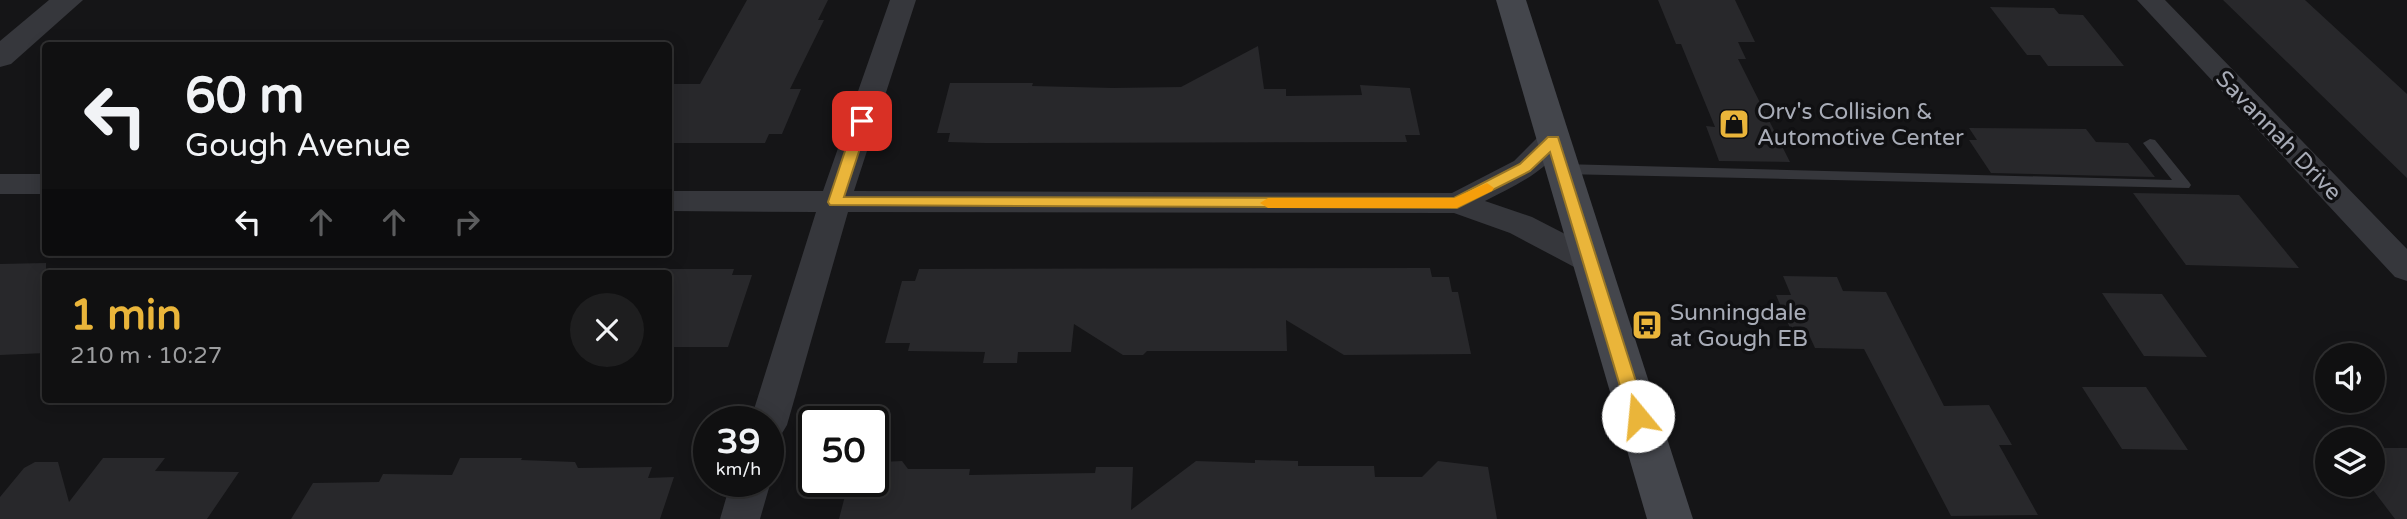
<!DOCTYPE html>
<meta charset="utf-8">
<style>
body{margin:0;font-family:"Varela Round",sans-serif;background:#1e1e1f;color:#f1f3f6;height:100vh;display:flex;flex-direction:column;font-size:26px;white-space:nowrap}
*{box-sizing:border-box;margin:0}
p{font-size:23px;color:#9c9d9f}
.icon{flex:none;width:38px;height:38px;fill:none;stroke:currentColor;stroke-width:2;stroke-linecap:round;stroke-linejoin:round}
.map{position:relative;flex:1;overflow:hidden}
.sheet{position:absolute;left:42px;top:270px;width:630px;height:133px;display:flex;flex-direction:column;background:#101011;border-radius:7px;box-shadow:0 4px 18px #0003,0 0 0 2px #303031}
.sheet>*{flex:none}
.banner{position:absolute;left:42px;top:42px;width:630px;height:214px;border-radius:7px;box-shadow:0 4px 18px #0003,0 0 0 2px #303031;background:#101011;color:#f1f3f6;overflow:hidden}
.tools{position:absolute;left:2315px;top:343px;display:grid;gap:14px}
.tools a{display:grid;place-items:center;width:70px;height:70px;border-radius:50%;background:#101011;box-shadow:0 4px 18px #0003,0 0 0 2px #303031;font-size:35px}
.speed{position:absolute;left:693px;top:406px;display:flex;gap:14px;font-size:35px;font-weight:700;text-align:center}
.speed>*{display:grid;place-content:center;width:91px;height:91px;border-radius:50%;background:#101011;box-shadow:0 4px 18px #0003,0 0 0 2px #303031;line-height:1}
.speed small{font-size:18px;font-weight:400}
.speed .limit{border:4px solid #111;border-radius:10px;background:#fff;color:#111}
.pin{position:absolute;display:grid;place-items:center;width:60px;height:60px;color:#fff;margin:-30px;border-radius:14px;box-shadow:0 4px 10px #0006}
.me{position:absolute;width:77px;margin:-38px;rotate:343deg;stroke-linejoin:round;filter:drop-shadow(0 0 5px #0008)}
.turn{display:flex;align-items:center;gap:24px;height:147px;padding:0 28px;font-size:32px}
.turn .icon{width:91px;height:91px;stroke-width:2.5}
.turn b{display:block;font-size:49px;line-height:60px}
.lanes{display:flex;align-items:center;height:66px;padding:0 28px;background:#0003;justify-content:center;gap:35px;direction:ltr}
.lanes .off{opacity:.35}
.round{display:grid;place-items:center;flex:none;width:74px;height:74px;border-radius:37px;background:#1e1e1f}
.head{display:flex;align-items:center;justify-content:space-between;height:119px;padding:0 28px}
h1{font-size:42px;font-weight:700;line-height:52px;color:#eab53a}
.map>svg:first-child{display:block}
.building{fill:#28282b}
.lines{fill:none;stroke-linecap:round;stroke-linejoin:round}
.service{fill:#36373c;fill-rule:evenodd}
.minor{fill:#36373c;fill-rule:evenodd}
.tertiary{fill:#36373c;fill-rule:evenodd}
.secondary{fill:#44464c;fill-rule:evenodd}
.route{fill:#eab53a;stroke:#987626;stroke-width:2}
.slow{fill:#f59e0b}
.labels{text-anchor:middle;stroke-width:7;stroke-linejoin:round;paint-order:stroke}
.poi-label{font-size:23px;fill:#a8acb7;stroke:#101012;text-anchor:start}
.street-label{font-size:23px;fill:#a8acb7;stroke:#101012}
</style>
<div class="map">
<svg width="2407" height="519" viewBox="0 0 2407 519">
<rect width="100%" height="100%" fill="#151517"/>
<path class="building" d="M 747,0 L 828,0 L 818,20 L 824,20 L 790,89 L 801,89 L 782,134 L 769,134 L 765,143 L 668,143 L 668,84 L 700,84 Z
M 1658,0 L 1735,0 L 1755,42 L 1738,42 L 1746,59 L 1738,59 L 1790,162 L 1719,161 L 1706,126 L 1715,127 L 1681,44 L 1676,44 Z
M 2223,0 L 2305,0 L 2407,94 L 2407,178 Z
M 1990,7 L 2054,8 L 2059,14 L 2083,15 L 2124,66 L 2048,66 L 2040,55 L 2027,55 Z
M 1258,46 L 1264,89 L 1286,89 L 1286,96 L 1362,95 L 1360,85 L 1410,88 L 1420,135 L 1405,135 L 1407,142 L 985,143 L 948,142 L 950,133 L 937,133 L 950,83 L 1033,83 L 1032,86 L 1113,88 L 1181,87 Z
M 1969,128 L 2086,129 L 2096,142 L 2128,143 L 2155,177 L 1991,173 L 1969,140 L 1977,140 Z
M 2133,193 L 2239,195 L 2299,268 L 2186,265 Z
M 46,263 L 46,353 L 0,355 L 0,264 Z
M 1430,268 L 1432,277 L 1449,277 L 1452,292 L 1458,292 L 1471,354 L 1344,355 L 1286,320 L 1287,351 L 1147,351 L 1143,355 L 1123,355 L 1074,324 L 1071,352 L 1018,352 L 1017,363 L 983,363 L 985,352 L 908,351 L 910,343 L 885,343 L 902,281 L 915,281 L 919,269 Z
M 668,269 L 734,269 L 732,275 L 752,275 L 728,347 L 668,347 Z
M 1783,276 L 1837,277 L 1843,291 L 1886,292 L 1944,406 L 1989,405 L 2012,445 L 1999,445 L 2038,515 L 1951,516 L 1864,349 L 1815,348 L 1806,328 L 1790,328 L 1776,295 L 1791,295 Z
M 2102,293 L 2162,294 L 2207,357 L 2144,356 Z
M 2082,387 L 2146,387 L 2188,450 L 2122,449 Z
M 2373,448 L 2407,448 L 2407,519 L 2395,519 L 2373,490 Z
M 103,458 L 165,458 L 155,471 L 239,472 L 207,519 L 0,519 L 0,497 L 24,468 L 35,462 L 58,462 L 69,502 Z
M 460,458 L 522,458 L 521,460 L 575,462 L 578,468 L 652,467 L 648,478 L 674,477 L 660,519 L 291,519 L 313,483 L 379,482 L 383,474 L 452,475 Z
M 1255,460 L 1298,461 L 1298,466 L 1374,466 L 1375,477 L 1422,477 L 1438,461 L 1488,467 L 1497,519 L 839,519 L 848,484 L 853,481 L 873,481 L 873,467 L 881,462 L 902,461 L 908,469 L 970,469 L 969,475 L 1095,473 L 1096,467 L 1133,467 L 1131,510 L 1196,461 L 1255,463 Z"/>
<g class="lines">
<path class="service" d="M 2150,139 L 2155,140 L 2189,182 L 2191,185 L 2189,188 L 1562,174 L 1555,169 L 1562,164 L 2172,180 L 2143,143 Z"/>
<path class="minor" d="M 890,0 L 916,0 L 854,191 L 1452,193 L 1514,161 L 1542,133 L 1553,131 L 1564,133 L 1568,140 C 1547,171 1517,185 1485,201 L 1532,217 L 1602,253 L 1607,261 L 1602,269 L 1590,272 L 1578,269 L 1510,233 L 1454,213 L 848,212 L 787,425 L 781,435 L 768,440 L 768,422 L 750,422 L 816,212 L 668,211 L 668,191 L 823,191 Z
M 2137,0 L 2165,0 L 2407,249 L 2407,281 L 2395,277 Z
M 0,174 L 46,174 L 46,194 L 0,194 Z
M 768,476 L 771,481 L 760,519 L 720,519 L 731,481 L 768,481 Z"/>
<path class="tertiary" d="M 49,0 L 83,0 L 11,64 L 0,67 L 0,41 Z"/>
<path class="secondary" d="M 1496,0 L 1526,0 L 1693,519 L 1647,519 Z"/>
</g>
<path class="route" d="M 862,117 L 869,121 L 844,197 L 1454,198 L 1520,164 L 1548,137 L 1558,137 L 1647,416 L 1644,421 L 1632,421 L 1629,416 L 1550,152 L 1530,171 L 1457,208 L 830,205 L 828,202 L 855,121 Z"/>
<path class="slow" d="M 1487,183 L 1494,188 L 1492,191 L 1457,208 L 1268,208 L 1260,203 L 1268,198 L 1454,198 Z"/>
<defs>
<g id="shop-square" transform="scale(1.575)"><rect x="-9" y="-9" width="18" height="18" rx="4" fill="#eab53a" stroke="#101012"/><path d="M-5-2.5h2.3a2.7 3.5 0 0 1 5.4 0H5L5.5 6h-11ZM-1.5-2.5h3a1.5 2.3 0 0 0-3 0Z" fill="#111"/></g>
<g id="bus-square" transform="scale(1.575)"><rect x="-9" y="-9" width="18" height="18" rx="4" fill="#eab53a" stroke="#101012"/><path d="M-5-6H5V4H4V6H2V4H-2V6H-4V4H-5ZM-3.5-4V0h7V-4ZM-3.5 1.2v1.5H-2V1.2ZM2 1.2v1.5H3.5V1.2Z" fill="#111"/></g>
</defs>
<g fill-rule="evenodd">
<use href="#shop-square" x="1734" y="124"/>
<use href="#bus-square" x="1647" y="325"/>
</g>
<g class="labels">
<g class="poi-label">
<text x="1757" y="119">Orv's Collision &amp;<tspan x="1757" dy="26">Automotive Center</tspan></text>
<text x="1670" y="320">Sunningdale<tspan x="1670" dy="26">at Gough EB</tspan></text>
</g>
<g class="street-label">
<text transform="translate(2279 135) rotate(46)" y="8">Savannah Drive</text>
</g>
</g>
</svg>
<div class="tools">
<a><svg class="icon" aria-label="sound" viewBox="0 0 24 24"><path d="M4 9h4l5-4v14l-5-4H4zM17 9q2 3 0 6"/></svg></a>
<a><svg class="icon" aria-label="layers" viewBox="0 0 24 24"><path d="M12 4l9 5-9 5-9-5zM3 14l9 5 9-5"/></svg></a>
</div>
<div class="speed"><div>39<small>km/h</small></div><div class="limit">50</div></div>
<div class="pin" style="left:862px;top:121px;background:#d93025"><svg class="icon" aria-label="arrive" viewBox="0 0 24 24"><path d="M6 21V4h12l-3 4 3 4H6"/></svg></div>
<svg class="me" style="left:1638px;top:416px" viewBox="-20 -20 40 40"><circle r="19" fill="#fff"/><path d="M0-13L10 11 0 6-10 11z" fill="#eab53a"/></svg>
<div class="banner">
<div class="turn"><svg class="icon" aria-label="left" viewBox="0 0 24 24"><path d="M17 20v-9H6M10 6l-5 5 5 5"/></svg><div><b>60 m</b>Gough Avenue</div></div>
<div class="lanes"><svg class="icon" aria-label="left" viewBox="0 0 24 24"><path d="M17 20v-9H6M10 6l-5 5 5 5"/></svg><svg class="icon off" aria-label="ahead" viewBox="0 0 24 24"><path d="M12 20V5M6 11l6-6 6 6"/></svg><svg class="icon off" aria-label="ahead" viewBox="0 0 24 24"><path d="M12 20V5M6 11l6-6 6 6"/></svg><svg class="icon off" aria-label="right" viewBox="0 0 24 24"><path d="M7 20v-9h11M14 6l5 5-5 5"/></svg></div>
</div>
<section class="sheet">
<div class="head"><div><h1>1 min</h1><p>210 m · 10:27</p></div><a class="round"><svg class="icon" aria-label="close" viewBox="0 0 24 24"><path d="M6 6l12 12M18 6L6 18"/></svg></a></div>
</section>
</div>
